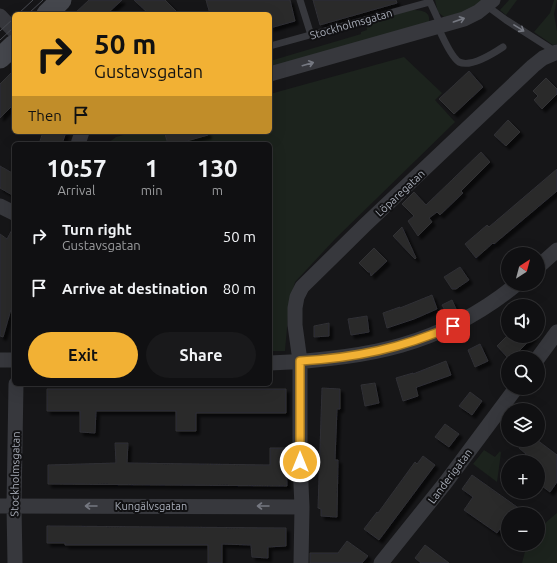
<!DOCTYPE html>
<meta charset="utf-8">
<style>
body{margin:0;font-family:Ubuntu,sans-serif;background:#19191b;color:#f1f3f6;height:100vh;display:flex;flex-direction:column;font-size:15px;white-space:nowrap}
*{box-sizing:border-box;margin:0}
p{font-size:13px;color:#9c9d9f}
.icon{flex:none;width:22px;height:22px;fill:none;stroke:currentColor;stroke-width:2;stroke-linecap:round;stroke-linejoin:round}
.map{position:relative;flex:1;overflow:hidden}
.side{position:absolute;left:12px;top:142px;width:260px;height:244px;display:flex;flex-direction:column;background:#101012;border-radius:6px;box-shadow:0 4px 16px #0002,0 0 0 1px #303032}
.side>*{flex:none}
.top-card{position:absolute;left:12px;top:12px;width:260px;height:122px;border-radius:6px;box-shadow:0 4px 16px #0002,0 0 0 1px #303032;background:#f2b134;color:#111;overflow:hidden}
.needle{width:26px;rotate:36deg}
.buttons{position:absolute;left:501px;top:247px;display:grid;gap:8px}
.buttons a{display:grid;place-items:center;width:44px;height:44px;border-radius:50%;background:#101012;box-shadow:0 4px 16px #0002,0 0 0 1px #303032;font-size:20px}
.pin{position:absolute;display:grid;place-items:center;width:34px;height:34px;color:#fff;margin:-17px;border-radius:8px;box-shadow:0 2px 6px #0006}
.me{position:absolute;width:44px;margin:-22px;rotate:0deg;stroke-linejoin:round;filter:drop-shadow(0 0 3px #0008)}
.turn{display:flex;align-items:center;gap:14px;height:84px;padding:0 16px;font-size:18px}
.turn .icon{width:52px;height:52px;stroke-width:2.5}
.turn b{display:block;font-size:28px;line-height:34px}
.then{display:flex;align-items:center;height:38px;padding:0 16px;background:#0003;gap:8px;font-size:15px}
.eta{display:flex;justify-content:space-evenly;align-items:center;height:68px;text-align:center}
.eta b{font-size:24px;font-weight:600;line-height:28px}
.primary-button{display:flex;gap:8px;margin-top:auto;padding:8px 16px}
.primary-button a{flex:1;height:46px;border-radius:24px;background:#f2b134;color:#111;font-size:16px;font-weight:600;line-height:46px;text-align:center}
.primary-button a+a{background:#19191b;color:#f1f3f6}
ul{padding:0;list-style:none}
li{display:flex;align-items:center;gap:12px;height:52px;padding:0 16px}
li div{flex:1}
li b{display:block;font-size:15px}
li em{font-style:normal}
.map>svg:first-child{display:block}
.green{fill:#1c231d}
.building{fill:#29292c;stroke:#303034;filter:url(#shadow)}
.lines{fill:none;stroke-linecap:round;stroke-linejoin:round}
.lane{stroke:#37383d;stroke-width:7}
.street{stroke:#37383d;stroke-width:15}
.secondary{stroke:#45474d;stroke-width:21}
.tram{stroke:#4a4c52;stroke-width:1}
.oneway{stroke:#757881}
.route-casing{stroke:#9d7322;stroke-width:10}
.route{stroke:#f2b134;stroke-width:7}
.labels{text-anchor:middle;stroke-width:4;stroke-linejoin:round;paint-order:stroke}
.street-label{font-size:11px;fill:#a8adb8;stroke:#111113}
</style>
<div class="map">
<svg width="557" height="563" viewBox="0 0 557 563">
<defs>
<filter id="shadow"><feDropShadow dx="3.5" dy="3.5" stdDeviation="1" flood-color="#0009"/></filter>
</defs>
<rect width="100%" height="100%" fill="#161618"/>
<path class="green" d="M 435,0 L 484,0 L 468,11 L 444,17 L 438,12 Z
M 509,0 L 517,0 L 506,15 L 500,10 Z
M 554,0 L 557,0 L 554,14 L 557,31 L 557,44 L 553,45 L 534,32 L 550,13 Z
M 410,10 C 419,10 431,10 429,22 L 270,69 L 270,61 L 361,34 L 361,32 L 367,30 L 366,23 Z
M 404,57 L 442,93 L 435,100 L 455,122 L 336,238 L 295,282 L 289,304 L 285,351 L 270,351 L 270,144 L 107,144 L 116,137 L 134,132 L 270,132 L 270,94 Z
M 484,450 L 495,457 L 500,451 L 501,453 L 497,482 L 473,464 Z
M 557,513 L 557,563 L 522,563 L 527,544 L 538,544 L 538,529 Z"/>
<path class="building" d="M 89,0 L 122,0 L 107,14 L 74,14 Z
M 134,0 L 165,0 L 179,14 L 149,14 Z
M 206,0 L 290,0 L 295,21 L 270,28 L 270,14 L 210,14 Z
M 313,0 L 396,0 L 397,3 L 320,25 Z
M 14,70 L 14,104 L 0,118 L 0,84 Z
M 469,71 L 483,87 L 454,114 L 439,99 Z
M 546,78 L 557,89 L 557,94 L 542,109 L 534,100 L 538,96 L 533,91 Z
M 508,120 L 520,132 L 506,146 L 494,135 Z
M 43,132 L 66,132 L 62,144 L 39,144 Z
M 173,132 L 207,132 L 208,135 L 176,144 L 168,144 L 165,134 Z
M 481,152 L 490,162 L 461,191 L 463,193 L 440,215 L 437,212 L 429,218 L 432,222 L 418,236 L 408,221 L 414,216 L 402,204 L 414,192 L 426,205 Z
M 0,166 L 14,174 L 14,196 L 0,188 Z
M 557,169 L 557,191 L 494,244 L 493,243 L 476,258 L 465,244 L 487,225 L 489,227 Z
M 14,226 L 14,299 L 3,337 L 0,336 L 0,234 L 7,239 Z
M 402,227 L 416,258 L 415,259 L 393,236 Z
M 374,248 L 387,261 L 371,276 L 370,272 L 368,272 L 359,263 Z
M 460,267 L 469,280 L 456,289 L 452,289 L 444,277 Z
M 432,295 L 437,309 L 414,319 L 387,328 L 383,313 L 400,307 L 400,308 Z
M 452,300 L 456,309 L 447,314 L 442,305 Z
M 367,316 L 369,332 L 351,335 L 348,319 Z
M 329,323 L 329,336 L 314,337 L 314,326 Z
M 507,336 L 534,336 L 512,358 L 508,358 L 497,346 Z
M 480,344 L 488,361 L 475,367 L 468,350 Z
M 446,361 L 451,375 L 417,387 L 416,388 L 418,396 L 403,401 L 396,378 L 413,373 L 413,374 Z
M 375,383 L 379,403 L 365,406 L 361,385 Z
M 322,388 L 340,389 L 340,409 L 337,409 L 335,460 L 338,460 L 337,517 L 321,516 L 321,509 L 318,508 Z
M 47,389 L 286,389 L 286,413 L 196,413 L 196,431 L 176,431 L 176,411 L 96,411 L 95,433 L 80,432 L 80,411 L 47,411 Z
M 470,392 L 482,401 L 472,415 L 459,406 Z
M 445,424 L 459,434 L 449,447 L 435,437 Z
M 525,440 L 537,440 L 557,455 L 557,482 L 550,492 L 538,483 L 538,462 L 521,462 L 526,454 L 519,448 Z
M 115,443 L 128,443 L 127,463 L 270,465 L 270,448 L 286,448 L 287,486 L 48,484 L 48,465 L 116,463 Z
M 423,456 L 435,465 L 379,540 L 364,529 L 377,512 L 378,513 L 415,462 L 417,464 Z
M 472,475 L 527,514 L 508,514 L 508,517 L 497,533 L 464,510 L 473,497 L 462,489 Z
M 47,526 L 286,528 L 286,546 L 268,547 L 268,558 L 252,557 L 251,545 L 222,544 L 222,563 L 208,563 L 208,545 L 65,545 L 65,543 L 47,543 Z
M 347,541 L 368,556 L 362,563 L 310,563 L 310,553 L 338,553 Z
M 425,545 L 449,563 L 421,563 L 415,558 Z"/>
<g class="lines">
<path class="lane" d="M 300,0 L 311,35
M 487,6 L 506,20 L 556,52
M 438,27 C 442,36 451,57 459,62 C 471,68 494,53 503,47
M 270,46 L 430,2 L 441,26"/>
<path class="street" d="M 0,16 L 14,31
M 270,74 L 464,19 L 478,12 L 493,0
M 78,144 L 82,132
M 0,206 L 14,213
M 538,267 L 557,250
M 538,358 L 557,332
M 0,360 L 14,360
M 270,363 C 366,359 441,346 517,284
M 0,506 L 302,507
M 15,563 L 14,506 L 16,384
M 301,563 L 302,507 L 300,462 L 300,361 L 295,325 L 295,308 L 297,297 L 302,287 L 365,225 L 533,66 L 543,58 L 557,52
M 381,563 L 446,482 L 516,388"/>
<path class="secondary" d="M 47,14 L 61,0
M 0,58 L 14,45"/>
<path class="tram" d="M 18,14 L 33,0
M 28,14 L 43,0
M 0,31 L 14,18
M 0,40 L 14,27"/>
</g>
<defs><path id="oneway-shaft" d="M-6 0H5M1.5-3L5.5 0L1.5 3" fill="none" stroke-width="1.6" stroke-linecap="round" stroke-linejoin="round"/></defs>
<g class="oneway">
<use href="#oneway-shaft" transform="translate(459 20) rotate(-19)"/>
<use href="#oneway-shaft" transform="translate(519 28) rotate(32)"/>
<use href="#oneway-shaft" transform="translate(308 64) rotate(-16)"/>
<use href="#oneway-shaft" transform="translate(91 506) rotate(-180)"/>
<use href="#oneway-shaft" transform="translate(263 506) rotate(-180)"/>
</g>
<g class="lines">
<g class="route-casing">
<path id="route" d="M 300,462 L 300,361 C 356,358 402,348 453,326"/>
</g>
<use href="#route" class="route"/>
</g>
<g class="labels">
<g class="street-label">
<text transform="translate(351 24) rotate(-16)" y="4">Stockholmsgatan</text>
<text transform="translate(400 193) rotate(-43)" y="4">Löparegatan</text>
<text transform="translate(15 474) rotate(-89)" y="4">Stockholmsgatan</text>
<text transform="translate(450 476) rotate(-53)" y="4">Landerigatan</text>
<text x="151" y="510">Kungälvsgatan</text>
</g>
</g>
</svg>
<div class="buttons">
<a><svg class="needle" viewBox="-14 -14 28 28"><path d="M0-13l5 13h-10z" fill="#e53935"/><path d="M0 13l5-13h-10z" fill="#9c9d9f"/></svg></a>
<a><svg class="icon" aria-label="sound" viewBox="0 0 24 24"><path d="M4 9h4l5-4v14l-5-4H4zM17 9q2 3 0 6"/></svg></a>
<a><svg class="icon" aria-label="search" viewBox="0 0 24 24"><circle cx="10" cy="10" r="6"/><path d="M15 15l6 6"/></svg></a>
<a><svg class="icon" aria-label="layers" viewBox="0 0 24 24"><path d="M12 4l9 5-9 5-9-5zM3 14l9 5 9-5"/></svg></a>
<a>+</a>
<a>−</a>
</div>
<div class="pin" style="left:453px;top:326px;background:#d93025"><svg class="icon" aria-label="arrive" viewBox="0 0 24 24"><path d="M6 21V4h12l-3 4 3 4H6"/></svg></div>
<svg class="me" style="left:300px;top:462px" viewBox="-20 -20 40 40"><circle r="17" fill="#f2b134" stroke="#fff" stroke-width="3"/><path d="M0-11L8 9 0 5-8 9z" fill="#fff"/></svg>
<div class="top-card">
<div class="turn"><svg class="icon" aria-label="right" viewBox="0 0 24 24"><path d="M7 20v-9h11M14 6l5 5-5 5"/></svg><div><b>50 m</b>Gustavsgatan</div></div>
<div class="then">Then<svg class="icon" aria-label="arrive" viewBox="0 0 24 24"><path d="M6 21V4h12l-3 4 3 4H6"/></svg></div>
</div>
<section class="side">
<div class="eta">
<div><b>10:57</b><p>Arrival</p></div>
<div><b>1</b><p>min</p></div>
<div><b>130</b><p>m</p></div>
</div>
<ul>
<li><svg class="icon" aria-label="right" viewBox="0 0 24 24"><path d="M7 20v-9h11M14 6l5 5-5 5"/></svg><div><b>Turn right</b><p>Gustavsgatan</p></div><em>50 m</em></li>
<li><svg class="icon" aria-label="arrive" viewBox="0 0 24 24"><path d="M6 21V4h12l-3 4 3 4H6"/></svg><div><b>Arrive at destination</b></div><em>80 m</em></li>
</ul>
<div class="primary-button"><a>Exit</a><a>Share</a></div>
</section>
</div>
